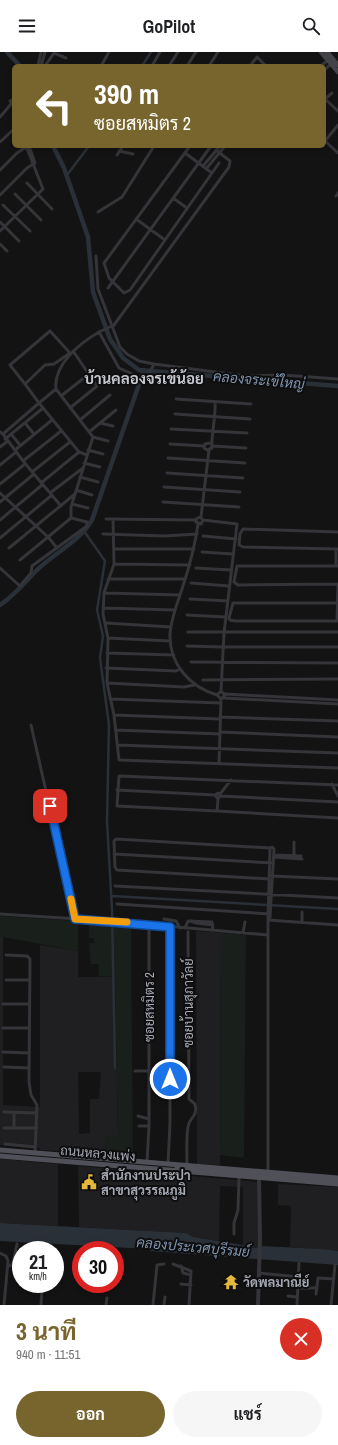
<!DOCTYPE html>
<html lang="th">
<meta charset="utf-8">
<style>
body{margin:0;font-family:"Archivo Narrow",Sarabun,sans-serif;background:#f6f6f6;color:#202124;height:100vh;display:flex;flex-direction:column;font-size:15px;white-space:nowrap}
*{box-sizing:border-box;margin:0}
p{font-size:13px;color:#757577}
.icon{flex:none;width:22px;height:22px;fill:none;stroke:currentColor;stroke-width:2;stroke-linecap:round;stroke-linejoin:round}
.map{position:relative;height:1253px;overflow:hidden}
.side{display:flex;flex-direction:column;background:#fff;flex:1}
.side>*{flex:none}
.guide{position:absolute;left:12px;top:12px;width:314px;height:84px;border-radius:6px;box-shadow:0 2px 6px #0003;background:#78652e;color:#fff;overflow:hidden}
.speed{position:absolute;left:12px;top:1189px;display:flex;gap:8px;font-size:20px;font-weight:700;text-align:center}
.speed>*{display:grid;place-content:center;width:52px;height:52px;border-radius:50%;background:#fff;box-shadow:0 2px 6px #0003;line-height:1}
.speed small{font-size:10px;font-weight:400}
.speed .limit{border:6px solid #d22;background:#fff;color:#111}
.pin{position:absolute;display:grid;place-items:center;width:34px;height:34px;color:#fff;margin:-17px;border-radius:8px;box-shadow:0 2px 6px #0006}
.me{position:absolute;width:44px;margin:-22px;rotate:0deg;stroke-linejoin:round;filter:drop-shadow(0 0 3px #0008)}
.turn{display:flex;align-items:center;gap:14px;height:84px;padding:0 16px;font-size:18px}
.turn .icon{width:52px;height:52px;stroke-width:2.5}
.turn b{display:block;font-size:28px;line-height:34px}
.round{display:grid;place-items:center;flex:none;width:42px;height:42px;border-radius:21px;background:#f6f6f6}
.headline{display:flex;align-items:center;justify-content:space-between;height:68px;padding:0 16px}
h1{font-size:24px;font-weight:700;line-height:30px;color:#78652e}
.button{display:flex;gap:8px;margin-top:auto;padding:8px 16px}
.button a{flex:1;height:46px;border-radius:24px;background:#78652e;color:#fff;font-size:16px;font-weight:700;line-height:46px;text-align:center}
.button a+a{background:#f6f6f6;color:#202124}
header{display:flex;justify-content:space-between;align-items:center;height:52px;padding:0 16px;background:#fff;font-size:18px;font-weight:700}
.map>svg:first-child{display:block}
.built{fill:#1f1f21;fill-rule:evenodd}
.green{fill:#191f1a}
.water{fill:#2a3037}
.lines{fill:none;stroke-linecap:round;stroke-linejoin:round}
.canal{stroke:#2a3037;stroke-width:2.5}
.river{stroke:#2a3037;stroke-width:4.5}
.minor{stroke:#343439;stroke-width:3}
.tertiary{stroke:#343439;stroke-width:4}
.secondary{stroke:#424349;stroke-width:4.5}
.primary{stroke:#505158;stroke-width:5}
.minor-bridge{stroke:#343439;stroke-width:3}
.primary-bridge{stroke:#505158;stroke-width:5}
.route-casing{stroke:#114b97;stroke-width:10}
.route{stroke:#1a73e8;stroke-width:7}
.slow{stroke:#f59e0b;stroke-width:7}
.labels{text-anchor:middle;stroke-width:4;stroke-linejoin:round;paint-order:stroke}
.street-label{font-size:13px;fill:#a5a9b4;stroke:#0e0e0f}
.poi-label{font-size:13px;font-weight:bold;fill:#a5a9b4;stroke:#0e0e0f;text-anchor:start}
.water-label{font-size:14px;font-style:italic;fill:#7e93ad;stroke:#0e0e0f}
.quarter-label{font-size:15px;font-weight:bold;fill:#c6c8d0;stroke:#0e0e0f}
</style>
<header><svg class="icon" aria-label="menu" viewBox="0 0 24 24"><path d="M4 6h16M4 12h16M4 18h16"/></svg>GoPilot<svg class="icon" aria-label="search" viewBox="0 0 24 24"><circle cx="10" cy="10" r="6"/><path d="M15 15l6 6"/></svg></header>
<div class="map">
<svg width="338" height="1253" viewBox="0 0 338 1253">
<rect width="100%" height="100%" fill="#131314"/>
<path class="built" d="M 196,879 L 221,881 L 220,1113 L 197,1112 Z
M 0,883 L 3,885 L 3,1053 L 40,1055 L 40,893 L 78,899 L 78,925 L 115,925 L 118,1085 L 106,1085 L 105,1102 L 40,1098 L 39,1096 L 0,1093 ZM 78,1020 L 101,1020 L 99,1047 L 90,1047 L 90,1081 L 79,1082 Z
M 0,1107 L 58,1112 L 58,1174 L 0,1171 Z
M 78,1114 L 258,1130 L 258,1196 L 244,1196 L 243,1193 L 243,1135 L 220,1134 L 219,1189 L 193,1185 L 186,1181 L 79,1175 Z
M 278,1132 L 338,1135 L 338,1199 L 290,1195 L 291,1154 L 278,1153 Z"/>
<path class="green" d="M 0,864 L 78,869 L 78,899 L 3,885 L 0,883 Z
M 89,870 L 131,873 L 133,1106 L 105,1102 L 106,1084 L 118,1085 L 115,925 L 99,924 L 98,912 L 91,912 L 89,891 L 94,891 L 94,886 L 89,886 Z
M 221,881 L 246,883 L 244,1106 L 220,1103 Z"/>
<path class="water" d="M 0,1171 L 186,1181 L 193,1185 L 243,1193 L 244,1196 L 261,1196 L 262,1194 L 320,1197 L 338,1199 L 338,1213 L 150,1199 L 149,1197 L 0,1189 Z"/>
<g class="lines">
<path class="canal" d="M 142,14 L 151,0
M 67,123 L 89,94
M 84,479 L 105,509 L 97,558 L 103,584 L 100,606 L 109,673 L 107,769 L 112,858 L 115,1016
M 112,844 L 338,857"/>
<path class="river" d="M 7,0 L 20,14
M 53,94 L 64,116 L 88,185 L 93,240 L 110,287 L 123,306 L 139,318 L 338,334
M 0,553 C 14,544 24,531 36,519 C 54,501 79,490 92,468 L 144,318"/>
<path class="minor" d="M 38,14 L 41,0
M 41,14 L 45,0
M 45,14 L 54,1 L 66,6
M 101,14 L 109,0
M 152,14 L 160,0
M 169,14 L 178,0
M 187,14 L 196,0
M 209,14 L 218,0
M 250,14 L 257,5 L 266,14
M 321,14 L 328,8
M 324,18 L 331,12
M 324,46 L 338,59
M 14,47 L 10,49 L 14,53
M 325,47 L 332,41
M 0,65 L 11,52
M 324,88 L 338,101
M 325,89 L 338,73
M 0,90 L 14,77
M 29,94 L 35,111
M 190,94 L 104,211 L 109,226 L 124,241 L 130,238 L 219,111
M 119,99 L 133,102
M 185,101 L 212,121
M 117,103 L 123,94
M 203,114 L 220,94
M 206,117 L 225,94
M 0,118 L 17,101 L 26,95
M 27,131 L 52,157
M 15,142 L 41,168
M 0,143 L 27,116 L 35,111
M 336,144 L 338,141
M 173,146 L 187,156
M 3,153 L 30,179
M 98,160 L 122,145 L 154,94
M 136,167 L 165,188
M 0,170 L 19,189
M 0,179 L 43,137 L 26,94
M 0,192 L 7,199
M 96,204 L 98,237 L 120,295 L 127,302 L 139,309 L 154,312
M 108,236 L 211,94
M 114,273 L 229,115 L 230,109 L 216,98
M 50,279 L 70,301 L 54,312 L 45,313 L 25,332 L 10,313 Z
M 56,337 L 39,351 L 79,400 L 87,403
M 61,344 L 89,322
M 176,347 L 251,352
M 70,356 L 97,334 L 73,299
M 175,362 L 250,367
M 80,368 L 110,343
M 25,371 L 34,382
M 100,371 L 113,374
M 171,377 L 247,381
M 0,380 L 3,382 L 39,351 L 25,332
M 89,380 L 116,358
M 3,382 L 23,409 L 61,454
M 11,382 L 20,393
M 5,387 L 43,356
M 108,389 L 93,385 L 56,337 C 53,313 80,291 99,280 L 119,316 L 146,328 L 154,312 L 246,324 L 283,323 L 338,327
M 210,391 L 205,392 L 204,396 L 207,398 L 212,396 C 211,382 216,366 215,350
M 170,392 L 204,394
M 212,394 L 246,396
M 0,395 L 8,389
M 15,398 L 52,368
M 88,398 L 103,402
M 168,406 L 245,411
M 23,409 L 61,379
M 84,411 L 100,415
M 0,413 L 16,400
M 32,420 L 70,390
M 167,421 L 243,426
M 80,425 L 98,430
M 41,431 L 79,400
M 0,432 L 25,412
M 164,435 L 240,440
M 76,438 L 92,443
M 0,441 L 48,485 L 57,496
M 50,441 L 83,416
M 0,450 L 34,422
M 163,450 L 239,455
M 72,452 L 88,456
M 201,465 L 209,398
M 106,467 L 196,468
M 113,467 L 114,512 L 104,541 L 103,562 L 108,586 L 107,631 L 114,663 L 119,708 L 338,716
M 0,468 L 42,433
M 203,468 L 201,472 L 196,470 L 196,467 L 200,465 L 203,468 L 237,472 L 224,581 L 221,639 L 217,643 L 221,647 L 225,643 L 221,639
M 198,472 C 195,494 189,516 182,537 C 177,552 171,567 170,582 C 169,612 190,635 217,643
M 338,480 L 243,477 L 240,482 L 239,493 L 243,495 L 338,497
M 103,482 L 165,484 L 197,482
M 203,484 L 236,487
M 0,486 L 52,443
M 9,496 L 75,442
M 114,497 L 194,497
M 202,500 L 233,502
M 20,508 L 71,466 L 71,455 L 93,385
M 114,512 L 190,513
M 336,514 L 336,497
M 338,514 L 237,514 L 234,530 L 238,533 L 338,532
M 0,516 L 20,534 L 31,521 L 32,514 L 87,474 L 87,470 L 71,466
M 196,516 L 231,518
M 108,527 L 185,527
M 191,531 L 229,534
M 104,541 L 180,543
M 190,547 L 228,549
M 337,551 L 233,551 L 229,566 L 230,568 L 235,569 L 338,569
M 103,556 L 175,558
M 187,563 L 226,565
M 337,569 L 338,532
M 106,571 L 171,575
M 188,580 L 338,580
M 108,586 L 170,589
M 187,594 L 223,595 L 338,595
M 107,601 L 174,603
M 191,610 L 338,611
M 106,616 L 176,619 L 180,617
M 203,628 L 338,627
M 107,631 L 184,635 L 194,633
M 225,642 L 338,648
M 224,646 L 338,652
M 110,647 L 221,651
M 114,663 L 220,667
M 220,665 L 338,669
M 31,673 L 75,867
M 116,678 L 220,682
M 220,680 L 338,685
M 117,693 L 338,701
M 219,712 L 221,649
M 332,732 L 338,744
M 117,738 L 215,743
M 220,742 L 231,728
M 220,744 L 338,750
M 218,747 L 220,744 L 218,741 L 215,743 L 218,747 L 217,759 L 338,766
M 217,759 L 117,754 L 119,724 L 338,733
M 294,790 L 294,804
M 272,795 L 274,797 L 270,865 L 268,867 L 270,796 Z
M 114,802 L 273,811
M 274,803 L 301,804
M 274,805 L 302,807
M 272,824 L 338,827
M 269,827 L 117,818 L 115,815 L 114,789 L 116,787 L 270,796
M 115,834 L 338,846
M 117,852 L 270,862
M 0,862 L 110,869 L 268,883
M 164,867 L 176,869 L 180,876
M 268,868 L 338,873
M 191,869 L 196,871 L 213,873
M 302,870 L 302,860
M 185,876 L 188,869 L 212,870 L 213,879
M 243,881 L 245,870
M 6,903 L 27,904 L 30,907 L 29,1030 L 31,1043 L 37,1053 L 35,1101
M 6,928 L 30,928
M 3,952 L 29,952
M 3,976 L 29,976
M 3,1000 L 29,1001
M 4,1015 L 29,1016
M 135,1019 L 149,1019
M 4,1060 L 37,1061
M 138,1064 L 149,1067
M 139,1074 L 149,1074
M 4,1076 L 37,1076
M 14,1076 L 14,1061
M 5,1092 L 35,1095
M 147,1110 L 149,1074 L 149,873
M 168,1112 L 170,1071 L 170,875
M 187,1113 C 187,1101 186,1087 188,1075 C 189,1065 198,1066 195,1052 L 189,1047 L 188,880
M 268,1120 L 268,867
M 234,1182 L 234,1171 L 238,1158 L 239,1125
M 0,1201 L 6,1204 L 8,1209 L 4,1253
M 173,1212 L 191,1219 L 189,1253
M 8,1214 L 12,1213 L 13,1211 L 17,1192
M 181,1214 L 183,1221 L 191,1223
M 259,1221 L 299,1225
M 181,1232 L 191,1233
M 298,1236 L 316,1236
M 316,1242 L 318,1226 L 334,1227
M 288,1244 L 297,1245
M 41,1253 L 42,1236
M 106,1253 L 107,1246
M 153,1253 L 157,1213 L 164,1212
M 164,1253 L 165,1245
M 297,1253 L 299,1211
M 331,1253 L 335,1213"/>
<path class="tertiary" d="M 258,1253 L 260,1186 L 259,1126"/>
<path class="secondary" d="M 321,0 L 338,20
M 327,0 L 338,13"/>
<path class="primary" d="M 0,1098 L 338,1126
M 0,1104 L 338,1132"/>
<path class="minor-bridge" d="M 99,280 L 114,273"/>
<path class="primary-bridge" d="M 177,1116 L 338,1129"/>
</g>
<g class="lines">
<g class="route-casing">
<path id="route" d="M 50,754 L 75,867 L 170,875 L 170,1027"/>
</g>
<use href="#route" class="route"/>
<path class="slow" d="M 71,847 L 75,867 L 127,870"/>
</g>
<defs>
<g id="civic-bare" transform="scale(1.2)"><path d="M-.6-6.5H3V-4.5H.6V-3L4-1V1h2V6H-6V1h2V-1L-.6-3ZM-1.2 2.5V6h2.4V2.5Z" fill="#e4b83b" stroke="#0e0e0f" stroke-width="2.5" paint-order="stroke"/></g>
<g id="temple-bare" transform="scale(1.2)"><path d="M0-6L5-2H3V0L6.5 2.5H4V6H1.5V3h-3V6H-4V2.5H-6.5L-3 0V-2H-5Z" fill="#e4b83b" stroke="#0e0e0f" stroke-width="2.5" paint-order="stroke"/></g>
</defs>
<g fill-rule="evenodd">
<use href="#civic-bare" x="89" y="1130"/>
<use href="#temple-bare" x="231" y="1230"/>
</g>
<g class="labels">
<g class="street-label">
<text transform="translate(188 951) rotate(-90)" y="5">ซอยบ้านสุภาวัลย์</text>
<text transform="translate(149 955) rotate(-90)" y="5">ซอยสหมิตร 2</text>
<text transform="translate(98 1101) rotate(5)" y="5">ถนนหลวงแพ่ง</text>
</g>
<g class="poi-label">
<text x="101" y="1128">สำนักงานประปา<tspan x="101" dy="15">สาขาสุวรรณภูมิ</tspan></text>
<text x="243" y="1235">วัดพลมาณีย์</text>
</g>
<g class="water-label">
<text transform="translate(259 328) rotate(5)" y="5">คลองจระเข้ใหญ่</text>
<text transform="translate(193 1195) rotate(5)" y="5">คลองประเวศบุรีรมย์</text>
</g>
<g class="quarter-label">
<text x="144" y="332">บ้านคลองจรเข้น้อย</text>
</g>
</g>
</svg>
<div class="speed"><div>21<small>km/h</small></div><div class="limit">30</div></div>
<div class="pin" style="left:50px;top:754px;background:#d93025"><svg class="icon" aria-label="arrive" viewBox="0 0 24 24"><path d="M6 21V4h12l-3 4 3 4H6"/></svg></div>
<svg class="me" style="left:170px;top:1027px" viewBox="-20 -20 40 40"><circle r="17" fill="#1a73e8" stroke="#fff" stroke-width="3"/><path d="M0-11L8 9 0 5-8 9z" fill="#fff"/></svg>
<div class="guide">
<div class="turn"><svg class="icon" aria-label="left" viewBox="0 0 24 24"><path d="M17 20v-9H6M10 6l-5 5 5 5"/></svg><div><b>390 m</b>ซอยสหมิตร 2</div></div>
</div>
</div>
<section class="side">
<div class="headline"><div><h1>3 นาที</h1><p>940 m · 11:51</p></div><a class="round" style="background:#d93025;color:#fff"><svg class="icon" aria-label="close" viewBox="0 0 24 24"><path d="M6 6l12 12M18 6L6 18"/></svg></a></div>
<div class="button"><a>ออก</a><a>แชร์</a></div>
</section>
